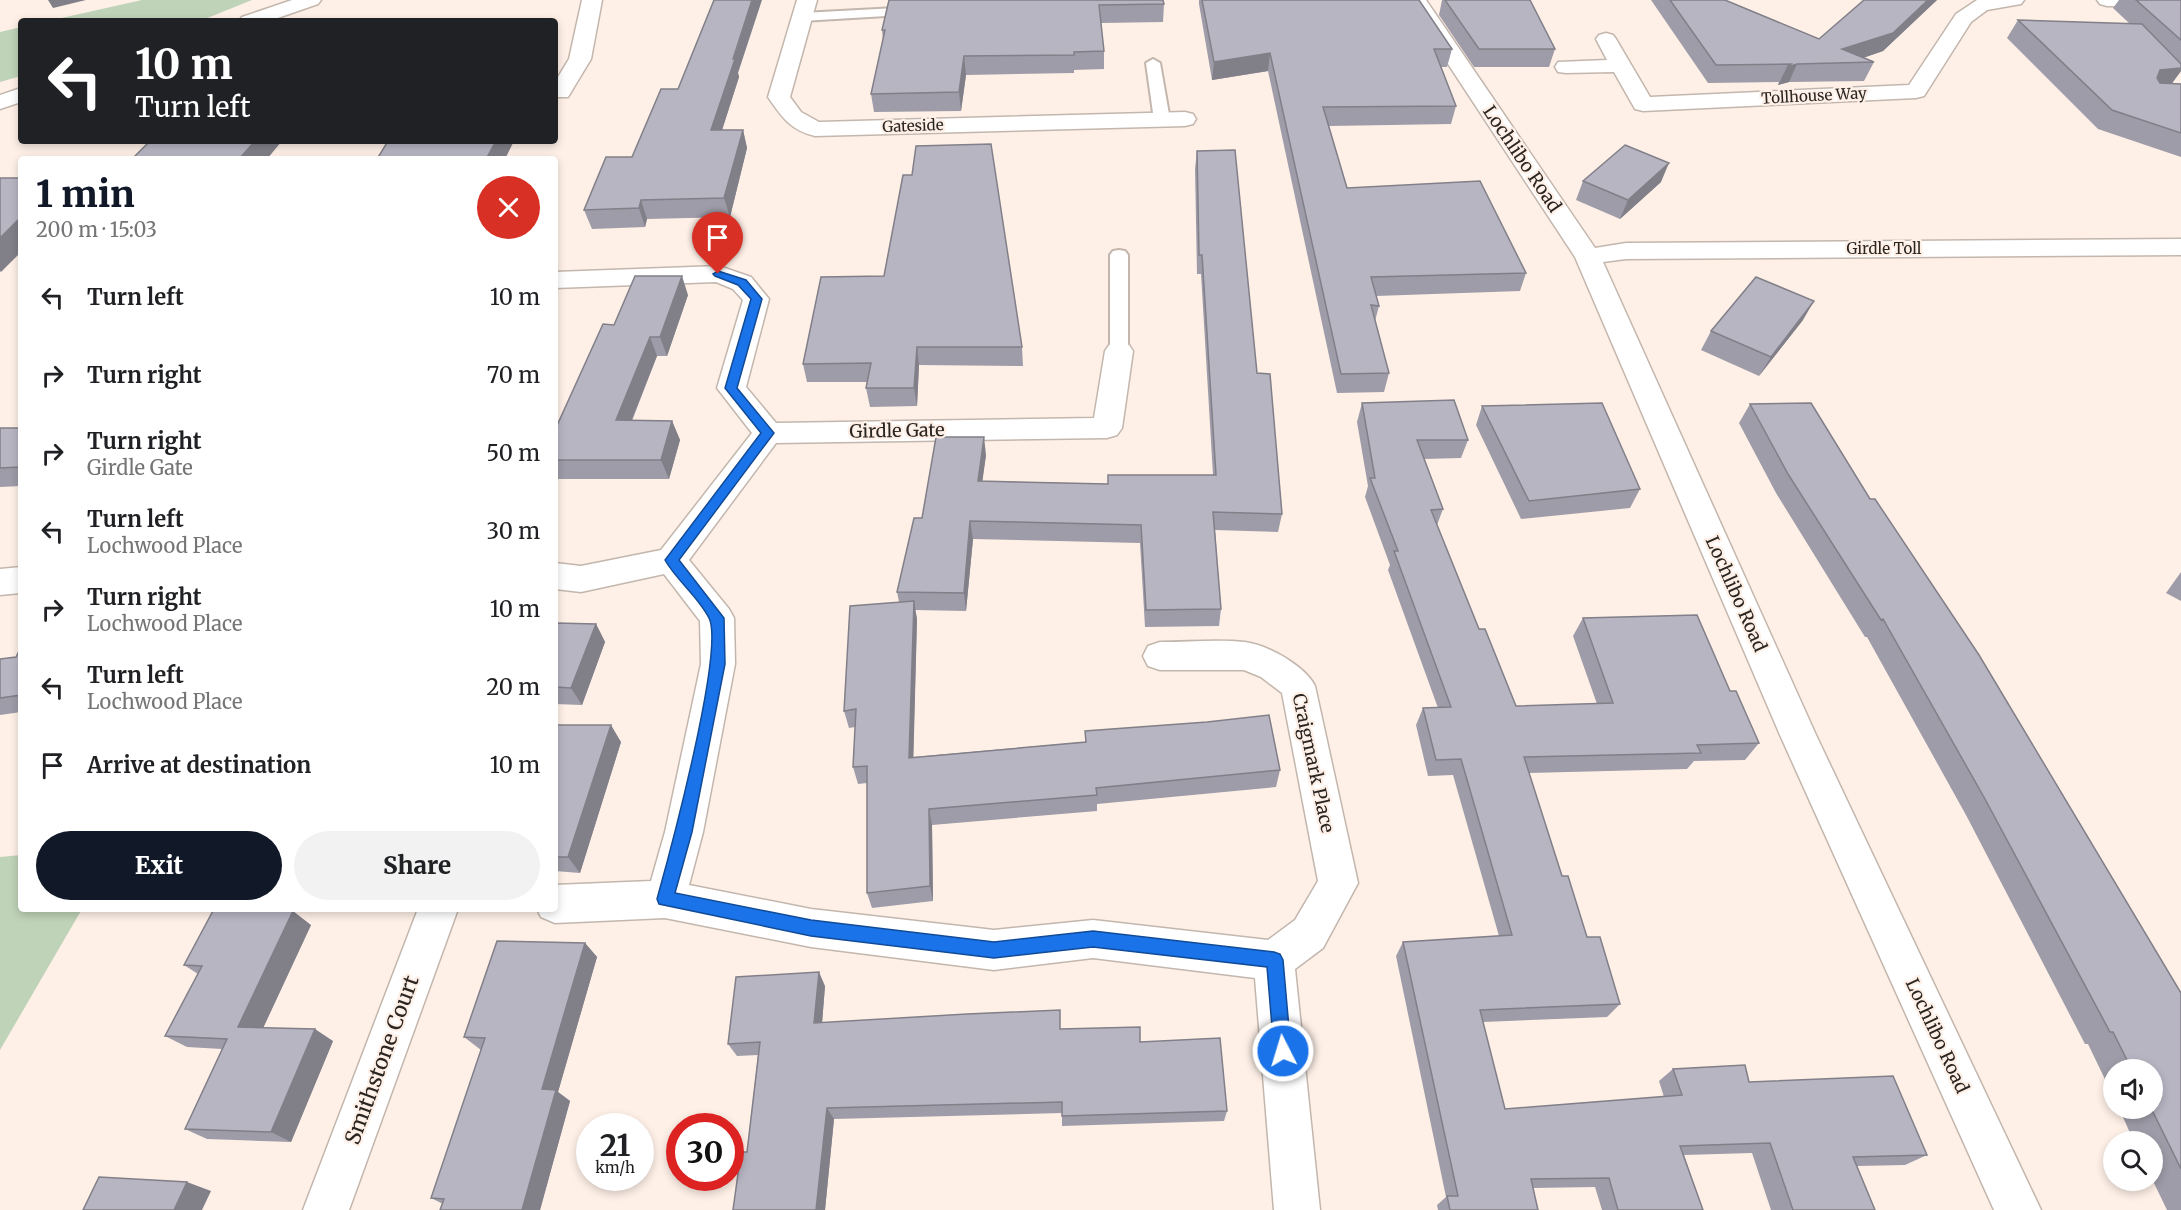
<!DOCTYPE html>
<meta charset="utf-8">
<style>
body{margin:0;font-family:Merriweather,serif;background:#f2f2f2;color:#202124;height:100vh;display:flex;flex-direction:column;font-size:22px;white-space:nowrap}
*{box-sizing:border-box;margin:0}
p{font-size:20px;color:#757577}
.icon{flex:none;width:33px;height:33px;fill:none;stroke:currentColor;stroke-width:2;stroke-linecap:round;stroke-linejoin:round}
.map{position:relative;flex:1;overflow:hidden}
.sheet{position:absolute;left:18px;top:156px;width:540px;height:756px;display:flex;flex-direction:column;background:#fff;border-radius:6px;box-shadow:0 3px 9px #0003}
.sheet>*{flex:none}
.top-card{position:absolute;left:18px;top:18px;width:540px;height:126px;border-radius:6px;box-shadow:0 3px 9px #0003;background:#202124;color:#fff;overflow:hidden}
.fabs{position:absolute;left:2103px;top:1059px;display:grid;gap:12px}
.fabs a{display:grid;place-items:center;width:60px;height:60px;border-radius:50%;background:#fff;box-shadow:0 3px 9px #0003;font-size:30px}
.speed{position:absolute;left:576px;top:1113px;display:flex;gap:12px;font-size:30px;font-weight:700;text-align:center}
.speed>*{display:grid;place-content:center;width:78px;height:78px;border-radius:50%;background:#fff;box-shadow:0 3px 9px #0003;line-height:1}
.speed small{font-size:15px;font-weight:400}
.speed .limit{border:9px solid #d22;background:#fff;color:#111}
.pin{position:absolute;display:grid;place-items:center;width:51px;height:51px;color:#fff;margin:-62px -26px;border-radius:50% 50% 50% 0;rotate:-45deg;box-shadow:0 0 6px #0007}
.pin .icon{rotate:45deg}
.me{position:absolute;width:66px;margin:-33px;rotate:355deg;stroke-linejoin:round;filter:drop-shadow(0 0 4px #0008)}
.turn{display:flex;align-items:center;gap:21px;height:126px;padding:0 18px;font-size:27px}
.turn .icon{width:78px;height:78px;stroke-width:2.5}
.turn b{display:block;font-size:42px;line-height:51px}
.round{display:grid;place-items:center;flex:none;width:63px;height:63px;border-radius:32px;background:#f2f2f2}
.headline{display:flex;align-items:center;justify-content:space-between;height:102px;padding:0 18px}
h1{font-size:36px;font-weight:800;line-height:45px;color:#111827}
.action{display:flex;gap:12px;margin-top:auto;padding:12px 18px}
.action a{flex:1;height:69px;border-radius:36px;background:#111827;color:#fff;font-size:24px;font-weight:800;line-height:69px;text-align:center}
.action a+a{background:#f2f2f2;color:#202124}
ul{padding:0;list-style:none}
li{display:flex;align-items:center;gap:18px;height:78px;padding:0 18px}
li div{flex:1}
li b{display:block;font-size:22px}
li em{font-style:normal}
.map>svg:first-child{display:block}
.green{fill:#bfd3b8}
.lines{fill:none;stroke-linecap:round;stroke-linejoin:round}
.service-casing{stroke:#c3b6ad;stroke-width:4}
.minor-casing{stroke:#c3b6ad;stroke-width:3}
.tertiary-casing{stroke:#c3b6ad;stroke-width:3}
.service{fill:#fff;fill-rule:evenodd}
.minor{fill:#fff;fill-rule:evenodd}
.tertiary{fill:#fff;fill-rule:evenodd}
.wall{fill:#9e9ca8}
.shaded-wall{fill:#817f88}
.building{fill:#b8b5c3;stroke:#817f88;stroke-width:1.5}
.route{fill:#1a73e8;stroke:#114b97;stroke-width:1.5}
.labels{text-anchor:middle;stroke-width:4.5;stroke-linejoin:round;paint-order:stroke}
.far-street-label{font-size:15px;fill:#2a2521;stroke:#fef0e7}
.street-label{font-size:18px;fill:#2a2521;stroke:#fef0e7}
.near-street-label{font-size:21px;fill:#2a2521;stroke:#fef0e7}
</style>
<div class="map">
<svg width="2181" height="1210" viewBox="0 0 2181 1210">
<rect width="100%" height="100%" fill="#fef0e7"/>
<path class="green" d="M 142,0 L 252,0 L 200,21 L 48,21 Z
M 21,27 L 21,76 L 0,82 L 0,32 Z
M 21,855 L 21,909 L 82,909 L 0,1050 L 0,857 Z"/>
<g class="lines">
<g class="service-casing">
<path id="service" d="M 915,7 L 920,8 L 922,11 L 920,14 L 802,21 L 795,17 L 802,13 Z
M 1153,59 L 1160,63 L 1170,120 L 1162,125 L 1154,120 L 1146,63 Z
M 1119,250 L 1125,251 L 1128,255 L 1128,351 L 1126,355 L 1112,355 L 1110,351 L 1110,255 L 1113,251 Z"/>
</g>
<g class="minor-casing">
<path id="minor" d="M 582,0 L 602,0 L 591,59 L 568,97 L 555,97 L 555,82 L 569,59 Z
M 797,0 L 817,0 L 790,97 L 801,112 L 819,122 L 1185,112 L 1193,114 L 1196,119 L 1193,124 L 1185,126 L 815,136 C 790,130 782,117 768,97 Z
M 1977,0 L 2024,0 L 2021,4 L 1987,10 L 1971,22 L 1924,96 L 1916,98 L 1643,111 L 1635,109 L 1614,72 L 1566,73 L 1558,72 L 1555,67 L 1558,62 L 1607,60 L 1596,39 L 1599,35 L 1606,33 L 1613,35 L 1616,39 L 1650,97 L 1909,85 L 1956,14 Z
M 2097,0 L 2181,0 L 2181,7 L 2107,6 L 2100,4 Z
M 719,266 L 751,277 L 769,299 L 746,387 L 776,423 L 1094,418 L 1105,351 L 1109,345 L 1119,342 L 1129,345 L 1133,351 L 1122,428 L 1117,435 L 1107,438 L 776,443 L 689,560 L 729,609 L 734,618 L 735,664 L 703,832 L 689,885 L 811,909 L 994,930 L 1093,920 L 1268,940 L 1295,920 L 1318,881 L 1282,693 L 1261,677 L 1244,670 L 1160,670 L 1148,666 L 1143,656 L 1148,646 L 1160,642 C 1188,642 1218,639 1245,642 C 1268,645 1305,666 1315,686 L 1358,883 L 1323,948 L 1295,969 L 1320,1210 L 1274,1210 L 1255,978 L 1093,958 L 994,970 L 811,947 L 665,918 L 555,923 L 541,917 L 537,909 L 555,909 L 555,885 L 651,881 L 665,832 L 701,664 L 700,621 L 664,574 L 581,592 L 555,589 L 555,563 L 581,566 L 661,550 L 752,433 L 717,388 L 743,300 L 733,289 L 716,282 L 555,288 L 555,272 Z
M 21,567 L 21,593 L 0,595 L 0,569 Z
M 418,909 L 458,909 L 349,1210 L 303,1210 Z"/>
</g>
<g class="tertiary-casing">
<path id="tertiary" d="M 292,0 L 321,0 L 318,4 L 269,21 L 239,21 L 242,17 Z
M 1406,0 L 1426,0 L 1595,248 L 1626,243 L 2181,239 L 2181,255 L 1626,259 L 1603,262 L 1816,735 L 2041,1210 L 1994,1210 L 1780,735 L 1575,257 Z
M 21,88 L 21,102 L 0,109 L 0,95 Z"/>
</g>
<use href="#service" class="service"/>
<use href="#minor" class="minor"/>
<use href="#tertiary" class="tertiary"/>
</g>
<path class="wall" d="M 889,0 L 1164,4 L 1163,22 L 1101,23 L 1104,51 L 1104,69 L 1074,70 L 1074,73 L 966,75 L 961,111 L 874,112 L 871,94 L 883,40 L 882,30 Z
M 1199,0 L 1419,0 L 1452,49 L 1447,67 L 1441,67 L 1456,106 L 1451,124 L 1329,126 L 1347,188 L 1526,273 L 1520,291 L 1376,296 L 1379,306 L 1375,321 L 1389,373 L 1384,392 L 1337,393 L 1268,71 L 1212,80 L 1199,4 Z
M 1442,0 L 1530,0 L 1555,49 L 1549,67 L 1474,67 L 1439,15 Z
M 1651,0 L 1725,0 L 1819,39 L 1864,0 L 1937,0 L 1883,51 L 1863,58 L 1874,62 L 1864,81 L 1789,82 L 1778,85 L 1779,82 L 1708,83 Z
M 2119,0 L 2181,0 L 2181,71 L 2172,83 L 2181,84 L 2181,157 L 2098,129 L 2007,38 L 2018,20 L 2130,24 L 2113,8 Z
M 738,73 L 739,77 L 722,130 L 743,130 L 747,148 L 730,217 L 647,219 L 645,227 L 592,229 L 584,210 L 632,157 L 678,89 Z
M 1197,151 L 1257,373 L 1282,514 L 1278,532 L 1215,530 L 1221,609 L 1219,626 L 1145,627 L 1140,543 L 973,539 L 966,611 L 915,610 L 917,619 L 913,757 L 1085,742 L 1085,731 L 1280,770 L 1276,787 L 1097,804 L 1097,811 L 932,825 L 933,901 L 872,908 L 867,893 L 867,783 L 858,784 L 853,767 L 855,727 L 849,728 L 844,711 L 899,602 L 897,592 L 922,518 L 986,455 L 982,481 L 1108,484 L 1213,475 L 1201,274 L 1197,274 L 1195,169 Z
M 1583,181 L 1661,182 L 1620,219 L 1576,200 Z
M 821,277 L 1022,347 L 1023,366 L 919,365 L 917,406 L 870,407 L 866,388 L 868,382 L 807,382 L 803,364 Z
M 688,295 L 667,356 L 657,356 L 632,421 L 672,421 L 680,440 L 669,479 L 555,479 L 555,430 L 614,325 Z
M 1803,320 L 1759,376 L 1701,350 L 1711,331 Z
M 1362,403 L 1468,440 L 1461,458 L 1424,459 L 1443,509 L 1437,525 L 1479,629 L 1516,706 L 1597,704 L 1573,636 L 1583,618 L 1730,691 L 1759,743 L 1745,760 L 1694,761 L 1687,769 L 1529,773 L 1562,876 L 1587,937 L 1620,1004 L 1607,1017 L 1483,1022 L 1505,1109 L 1664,1097 L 1659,1081 L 1673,1069 L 1749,1082 L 1927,1155 L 1905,1165 L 1857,1166 L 1875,1210 L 1771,1210 L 1752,1153 L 1684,1155 L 1703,1210 L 1602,1210 L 1595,1187 L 1533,1188 L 1538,1210 L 1438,1210 L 1437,1205 L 1446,1197 L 1396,956 L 1403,942 L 1499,936 L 1453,775 L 1428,776 L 1416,725 L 1423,708 L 1438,708 L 1388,570 L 1390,565 L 1365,497 L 1368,486 L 1357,422 Z
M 1750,404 L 1870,499 L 2181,993 L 2181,1210 L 2167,1210 L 2152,1179 L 2152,1142 L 2134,1142 L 2119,1108 L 2152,1108 L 2152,1070 L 2114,1070 L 2114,1098 L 2088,1044 L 2085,1044 L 1966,815 L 1867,637 L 1865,637 L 1776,493 L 1739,423 Z
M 1482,406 L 1640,489 L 1630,508 L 1521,519 L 1476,425 Z
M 0,428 L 21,428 L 21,486 L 0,487 Z
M 2181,572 L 2181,601 L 2166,593 Z
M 555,623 L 596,624 L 605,642 L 582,705 L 555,704 Z
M 21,647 L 21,712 L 0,715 L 0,659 L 16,657 Z
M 555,725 L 621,742 L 580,873 L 555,871 Z
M 169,909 L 250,909 L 311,925 L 263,1028 L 333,1041 L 291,1142 L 207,1139 L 185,1129 L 222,1049 L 187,1047 L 165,1036 L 198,974 L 184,965 L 212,912 L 172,911 Z
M 585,943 L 597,957 L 558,1092 L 570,1101 L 540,1210 L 440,1210 L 443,1204 L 431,1198 L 481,1050 L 464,1037 Z
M 825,986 L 822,1023 L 1061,1029 L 1140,1042 L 1227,1111 L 1224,1121 L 1062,1126 L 1062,1113 L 834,1119 L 825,1210 L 733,1210 L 747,1152 L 758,1055 L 737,1056 L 728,1044 Z"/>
<path class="shaded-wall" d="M 48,0 L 86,0 L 53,8 Z
M 752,0 L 762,0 L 738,73 L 739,77 L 716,149 L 711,130 Z
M 1928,0 L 1937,0 L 1883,51 L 1848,63 L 1842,49 Z
M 1270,53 L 1268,71 L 1212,80 L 1214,62 Z
M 964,56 L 966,75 L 961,111 L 959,92 Z
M 1797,64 L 1789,82 L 1778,85 L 1787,67 Z
M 2181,68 L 2181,71 L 2170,86 L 2146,89 L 2160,70 Z
M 743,130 L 747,148 L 730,217 L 724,198 Z
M 255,141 L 282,141 L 267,159 L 239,159 Z
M 496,141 L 514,141 L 505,159 L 486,159 Z
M 1669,163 L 1661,182 L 1620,219 L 1628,200 Z
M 641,200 L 647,219 L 645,227 L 639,208 Z
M 20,218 L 21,219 L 21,252 L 1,272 L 0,271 L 0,238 Z
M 682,276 L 688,295 L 667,356 L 660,337 Z
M 1814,301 L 1803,320 L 1759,376 L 1771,357 Z
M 650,337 L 657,356 L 624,439 L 616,420 Z
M 917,347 L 919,365 L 917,406 L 914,388 Z
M 672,421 L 680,440 L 669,479 L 661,460 Z
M 984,437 L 986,455 L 980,499 L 978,481 Z
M 970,521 L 973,539 L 966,611 L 964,593 Z
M 914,601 L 917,619 L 913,774 L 909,758 Z
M 596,624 L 605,642 L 582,705 L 571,688 Z
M 611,725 L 621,742 L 580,873 L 568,857 Z
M 929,809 L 932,825 L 933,901 L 930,886 Z
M 293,911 L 311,925 L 258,1039 L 238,1027 Z
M 585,943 L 597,957 L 558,1092 L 570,1101 L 540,1210 L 522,1210 L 542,1089 Z
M 819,972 L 825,986 L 821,1036 L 814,1023 Z
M 315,1029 L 333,1041 L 291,1142 L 271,1132 Z
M 827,1108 L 834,1119 L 825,1210 L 816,1210 Z
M 187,1182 L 211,1191 L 202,1210 L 174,1210 Z"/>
<path class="building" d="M 714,0 L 752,0 L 733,59 L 735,59 L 711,130 L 743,130 L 724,198 L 641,200 L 639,208 L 584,210 L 606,157 L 632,157 L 661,89 L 678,89 Z
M 889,0 L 1163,0 L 1164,4 L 1099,5 L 1104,51 L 1074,52 L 1074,55 L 964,56 L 959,92 L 871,94 L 885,30 L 882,30 Z
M 1202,0 L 1419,0 L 1452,49 L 1434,49 L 1456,106 L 1323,107 L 1347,188 L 1480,181 L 1526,273 L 1371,277 L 1379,306 L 1371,305 L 1389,373 L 1341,374 L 1270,53 L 1214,62 Z
M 1445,0 L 1530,0 L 1555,49 L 1479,49 Z
M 1670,0 L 1725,0 L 1819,39 L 1864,0 L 1928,0 L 1893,33 L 1842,49 L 1874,62 L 1797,64 L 1787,67 L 1791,64 L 1716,65 Z
M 2136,0 L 2181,0 L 2181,40 Z
M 2018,20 L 2142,24 L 2181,64 L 2181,68 L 2160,70 L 2157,78 L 2160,83 L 2181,84 L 2181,133 L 2112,110 Z
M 150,141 L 255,141 L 239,159 L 132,159 Z
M 388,141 L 496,141 L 486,159 L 377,159 Z
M 991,144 L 1022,347 L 917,347 L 914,388 L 866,388 L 871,363 L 803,364 L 821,277 L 884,276 L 903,175 L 912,175 L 916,146 Z
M 1625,145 L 1669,163 L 1628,200 L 1583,181 Z
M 1235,150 L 1257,373 L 1270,374 L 1282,514 L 1213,512 L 1221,609 L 1146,610 L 1141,525 L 970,521 L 964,593 L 897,592 L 914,518 L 922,518 L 936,437 L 984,437 L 978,481 L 1108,484 L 1108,475 L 1216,475 L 1202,255 L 1199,255 L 1197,151 Z
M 0,178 L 21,178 L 21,218 L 20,218 L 0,238 Z
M 635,276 L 682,276 L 660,337 L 650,337 L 616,420 L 672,421 L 661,460 L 555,460 L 555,430 L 603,324 L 614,325 Z
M 1756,277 L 1814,301 L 1771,357 L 1711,331 Z
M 1454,400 L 1468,440 L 1417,440 L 1443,509 L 1431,510 L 1479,629 L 1485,629 L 1516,706 L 1613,703 L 1583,618 L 1697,615 L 1730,691 L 1736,691 L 1759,743 L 1697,745 L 1701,753 L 1524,757 L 1562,876 L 1568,876 L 1587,937 L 1600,937 L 1620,1004 L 1480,1010 L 1505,1109 L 1682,1095 L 1673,1069 L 1745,1065 L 1749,1082 L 1893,1076 L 1927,1155 L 1853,1157 L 1875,1210 L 1793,1210 L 1770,1143 L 1680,1146 L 1703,1210 L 1618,1210 L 1609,1178 L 1531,1179 L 1538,1210 L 1450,1210 L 1447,1196 L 1458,1196 L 1403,942 L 1512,935 L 1461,759 L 1436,760 L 1423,708 L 1451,707 L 1394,551 L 1398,551 L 1370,478 L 1375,478 L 1362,403 Z
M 1602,403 L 1640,489 L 1529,501 L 1482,406 Z
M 1811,403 L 1870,499 L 1875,499 L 1979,655 L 2181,993 L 2181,1169 L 2151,1108 L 2152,1108 L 2152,1070 L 2132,1070 L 2113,1032 L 2110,1032 L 1985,799 L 1883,619 L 1881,620 L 1788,474 L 1750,404 Z
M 0,428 L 21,428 L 21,467 L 0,468 Z
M 914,601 L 909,758 L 1086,742 L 1085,731 L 1207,722 L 1269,715 L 1280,770 L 1096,788 L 1097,795 L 929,809 L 930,886 L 867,893 L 867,766 L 853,767 L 856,709 L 844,711 L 850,606 Z
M 555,623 L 596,624 L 571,688 L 555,687 Z
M 21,647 L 21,695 L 0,698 L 0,659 L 16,657 Z
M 555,725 L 611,725 L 568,857 L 555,857 Z
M 214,909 L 293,911 L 238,1027 L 315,1029 L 271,1132 L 185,1129 L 227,1039 L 165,1036 L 202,966 L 184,965 Z
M 497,941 L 585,943 L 542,1089 L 556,1090 L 522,1210 L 440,1210 L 444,1199 L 431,1198 L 485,1038 L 464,1037 Z
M 819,972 L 814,1023 L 967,1014 L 1060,1010 L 1060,1029 L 1140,1027 L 1140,1042 L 1220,1038 L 1227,1111 L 1062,1116 L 1062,1102 L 827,1108 L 816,1210 L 733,1210 L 741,1152 L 747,1152 L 760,1042 L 728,1044 L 736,977 Z
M 99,1177 L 187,1182 L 174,1210 L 83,1210 Z"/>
<path class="route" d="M 718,271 L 746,280 L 762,299 L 737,388 L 774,433 L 679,560 L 724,618 L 725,664 L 692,832 L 675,893 L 811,920 L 994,942 L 1093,931 L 1274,952 L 1280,954 L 1283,960 L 1291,1051 L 1289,1057 L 1283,1060 L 1276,1057 L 1274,1051 L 1267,967 L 1093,947 L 994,958 L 811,936 L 659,904 L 657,899 C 669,856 725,650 709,618 C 698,596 676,580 665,560 L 761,433 L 725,388 L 751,299 L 738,285 L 715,276 L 713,274 Z"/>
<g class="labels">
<g class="far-street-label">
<text transform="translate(1814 96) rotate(-3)" y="5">Tollhouse Way</text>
<text transform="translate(913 126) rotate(-2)" y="5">Gateside</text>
<text x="1884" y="254">Girdle Toll</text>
</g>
<g class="street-label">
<text transform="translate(1522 159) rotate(56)" y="6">Lochlibo Road</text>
<text transform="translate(897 431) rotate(-1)" y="6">Girdle Gate</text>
<text transform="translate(1736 594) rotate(66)" y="6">Lochlibo Road</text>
<text transform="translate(1313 763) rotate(78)" y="6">Craigmark Place</text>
<text transform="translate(1937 1036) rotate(65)" y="6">Lochlibo Road</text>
</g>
<g class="near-street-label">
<text transform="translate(382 1060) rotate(-70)" y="7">Smithstone Court</text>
</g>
</g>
</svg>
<div class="fabs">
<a><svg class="icon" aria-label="sound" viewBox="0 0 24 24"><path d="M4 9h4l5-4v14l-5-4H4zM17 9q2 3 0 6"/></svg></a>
<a><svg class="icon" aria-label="search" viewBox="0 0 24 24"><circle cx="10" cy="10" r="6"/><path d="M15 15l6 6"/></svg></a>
</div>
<div class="speed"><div>21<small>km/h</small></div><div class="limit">30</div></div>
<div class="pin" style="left:718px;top:274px;background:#d93025"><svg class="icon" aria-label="arrive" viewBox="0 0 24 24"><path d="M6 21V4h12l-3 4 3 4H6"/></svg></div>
<svg class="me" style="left:1283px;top:1051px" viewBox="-20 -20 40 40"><circle r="17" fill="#1a73e8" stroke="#fff" stroke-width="3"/><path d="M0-11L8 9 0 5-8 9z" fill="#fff"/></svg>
<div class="top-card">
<div class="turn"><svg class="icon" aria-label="left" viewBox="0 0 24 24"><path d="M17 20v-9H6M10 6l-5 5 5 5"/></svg><div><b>10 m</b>Turn left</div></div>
</div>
<section class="sheet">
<div class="headline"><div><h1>1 min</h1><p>200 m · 15:03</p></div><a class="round" style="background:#d93025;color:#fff"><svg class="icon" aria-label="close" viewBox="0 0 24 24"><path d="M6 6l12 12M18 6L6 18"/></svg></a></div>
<ul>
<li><svg class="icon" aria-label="left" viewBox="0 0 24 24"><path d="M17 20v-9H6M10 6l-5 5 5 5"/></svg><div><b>Turn left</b></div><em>10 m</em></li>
<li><svg class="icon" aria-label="right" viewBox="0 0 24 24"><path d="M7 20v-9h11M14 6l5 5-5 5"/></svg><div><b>Turn right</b></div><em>70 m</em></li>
<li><svg class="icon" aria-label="right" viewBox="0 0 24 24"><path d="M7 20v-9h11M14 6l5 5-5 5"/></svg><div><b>Turn right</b><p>Girdle Gate</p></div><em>50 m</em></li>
<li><svg class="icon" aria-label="left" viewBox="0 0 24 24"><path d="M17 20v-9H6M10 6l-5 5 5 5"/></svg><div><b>Turn left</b><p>Lochwood Place</p></div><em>30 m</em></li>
<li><svg class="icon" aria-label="right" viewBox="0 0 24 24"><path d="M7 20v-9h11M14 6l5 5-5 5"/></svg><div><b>Turn right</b><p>Lochwood Place</p></div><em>10 m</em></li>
<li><svg class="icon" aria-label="left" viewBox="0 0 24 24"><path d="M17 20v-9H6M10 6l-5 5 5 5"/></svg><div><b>Turn left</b><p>Lochwood Place</p></div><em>20 m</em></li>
<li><svg class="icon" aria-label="arrive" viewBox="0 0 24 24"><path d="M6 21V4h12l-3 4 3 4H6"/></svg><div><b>Arrive at destination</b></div><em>10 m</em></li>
</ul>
<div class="action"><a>Exit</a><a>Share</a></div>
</section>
</div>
